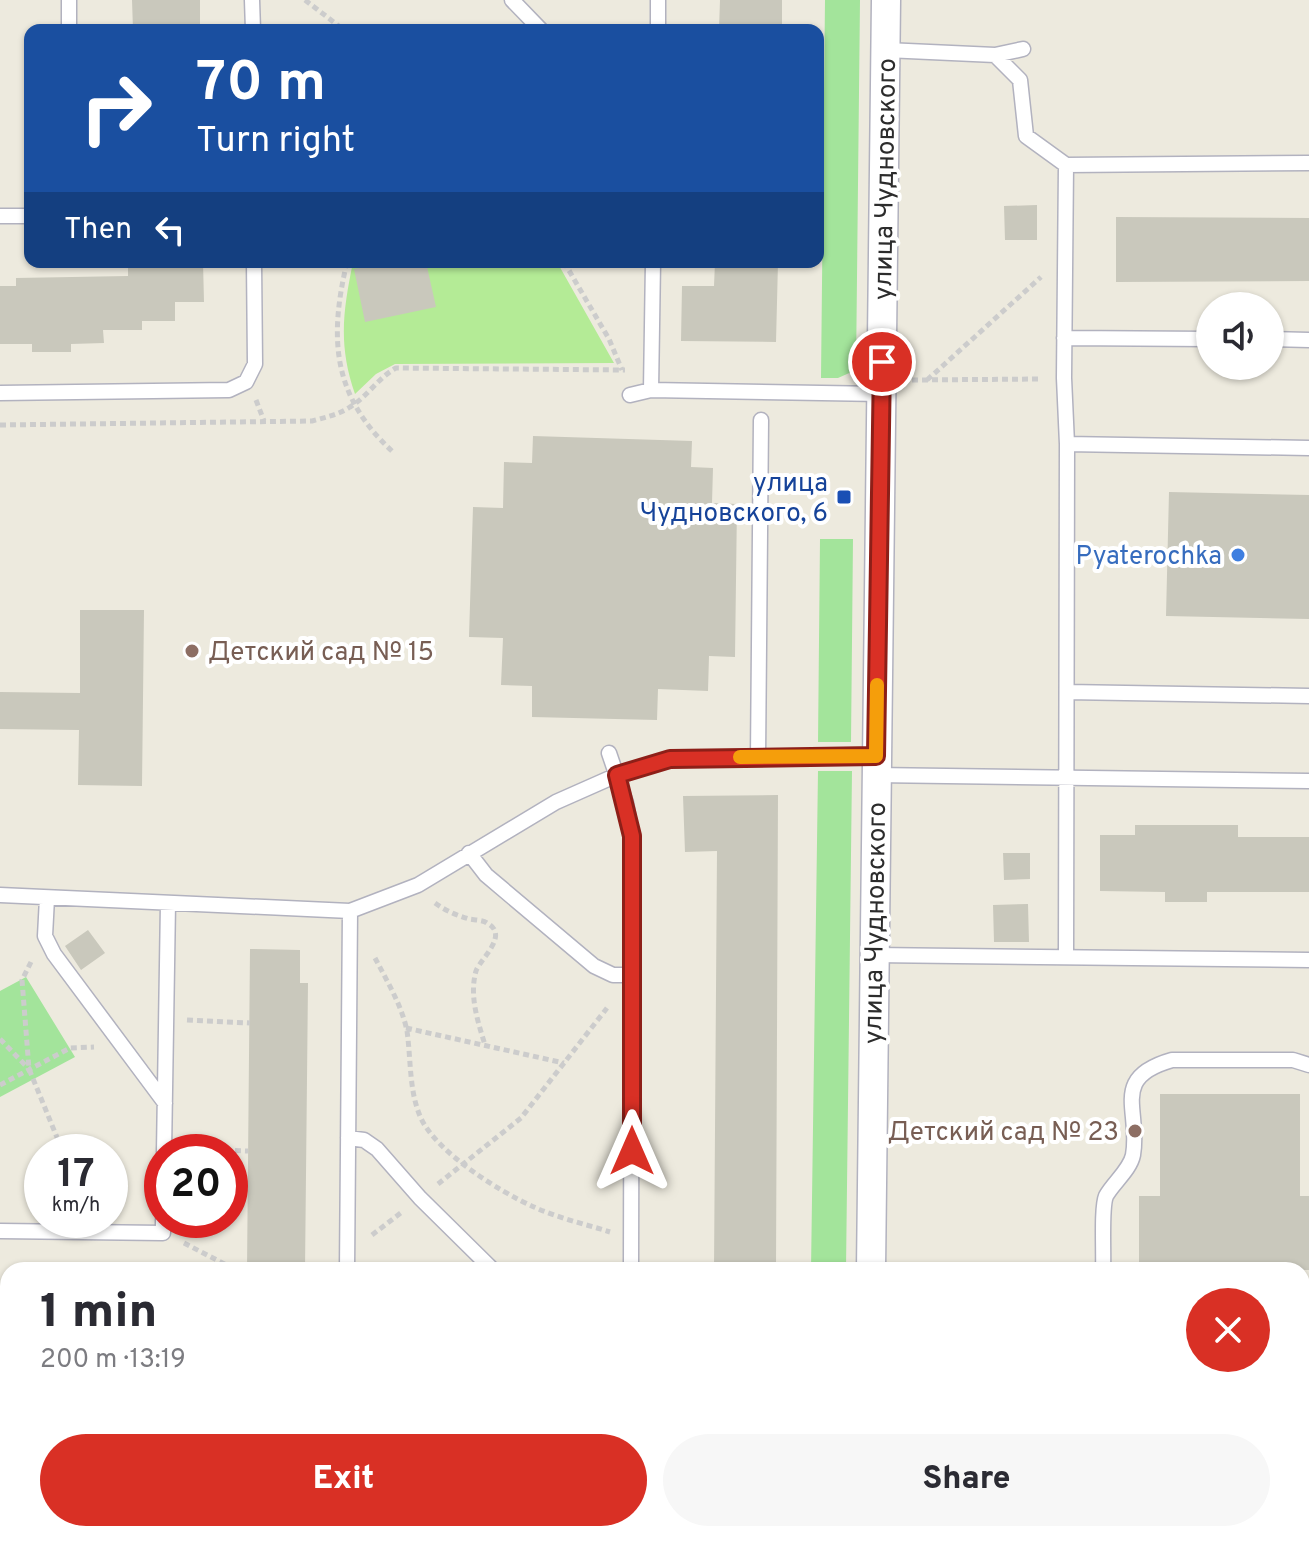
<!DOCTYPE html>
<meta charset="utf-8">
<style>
body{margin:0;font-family:Overpass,sans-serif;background:#f7f7f7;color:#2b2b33;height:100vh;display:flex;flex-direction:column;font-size:30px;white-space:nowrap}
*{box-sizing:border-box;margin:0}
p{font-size:26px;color:#7c7c81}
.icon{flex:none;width:44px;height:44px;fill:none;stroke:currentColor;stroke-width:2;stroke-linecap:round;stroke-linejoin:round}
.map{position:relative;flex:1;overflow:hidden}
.details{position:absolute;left:0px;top:1262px;width:1310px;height:280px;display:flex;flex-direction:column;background:#fff;border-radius:24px 24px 0 0;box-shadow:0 2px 6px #0004}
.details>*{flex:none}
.hud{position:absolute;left:24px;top:24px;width:800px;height:244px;border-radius:16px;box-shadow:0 2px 6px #0004;background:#1a4fa0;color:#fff;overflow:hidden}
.controls{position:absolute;left:1196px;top:292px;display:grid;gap:16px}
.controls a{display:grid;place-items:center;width:88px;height:88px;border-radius:50%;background:#fff;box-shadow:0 2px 6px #0004;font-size:40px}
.speed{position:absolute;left:24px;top:1134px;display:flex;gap:16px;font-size:40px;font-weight:700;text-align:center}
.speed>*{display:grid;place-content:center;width:104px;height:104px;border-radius:50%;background:#fff;box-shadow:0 2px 6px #0004;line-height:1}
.speed small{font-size:20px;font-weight:400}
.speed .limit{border:12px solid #d22;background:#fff;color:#111}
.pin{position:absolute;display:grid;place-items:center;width:68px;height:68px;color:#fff;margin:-34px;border:4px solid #fff;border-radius:50%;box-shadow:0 2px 8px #0007}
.me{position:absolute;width:88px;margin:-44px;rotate:0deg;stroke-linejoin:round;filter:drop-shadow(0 0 6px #0008)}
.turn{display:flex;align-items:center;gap:28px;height:168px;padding:0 40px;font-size:36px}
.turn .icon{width:104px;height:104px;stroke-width:2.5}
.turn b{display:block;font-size:56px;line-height:68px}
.then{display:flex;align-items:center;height:76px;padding:0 40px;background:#0003;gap:16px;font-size:30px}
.round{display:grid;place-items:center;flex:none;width:84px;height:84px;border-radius:42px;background:#f7f7f7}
.overview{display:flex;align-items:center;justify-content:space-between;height:136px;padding:0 40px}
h1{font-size:48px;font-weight:800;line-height:60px}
.cta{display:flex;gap:16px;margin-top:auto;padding:16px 40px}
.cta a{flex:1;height:92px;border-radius:48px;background:#d93025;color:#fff;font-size:32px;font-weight:800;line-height:92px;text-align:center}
.cta a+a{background:#f7f7f7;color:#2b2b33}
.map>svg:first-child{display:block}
.green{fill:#a3e49b}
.pitch{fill:#b4eb96}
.building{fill:#c9c8bc}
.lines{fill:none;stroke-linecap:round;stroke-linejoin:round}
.service-casing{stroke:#b2b2bf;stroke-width:17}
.minor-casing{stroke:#b2b2bf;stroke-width:31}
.path{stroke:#ccc;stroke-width:5;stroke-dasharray:6 4;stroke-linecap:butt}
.service{stroke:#fff;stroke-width:14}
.minor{stroke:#fff;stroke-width:28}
.route-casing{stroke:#8d1f18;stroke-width:20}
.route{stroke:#d93025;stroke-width:14}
.slow{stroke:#f59e0b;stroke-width:14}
.transit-dot{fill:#1a4fb4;stroke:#fff;stroke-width:3}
.shop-dot{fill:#3f7fe0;stroke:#fff;stroke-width:3}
.education-dot{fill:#8d6e63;stroke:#fff;stroke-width:3}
.labels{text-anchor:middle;stroke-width:8;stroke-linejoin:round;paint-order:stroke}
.street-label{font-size:26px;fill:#2c2c2c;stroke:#fff}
.transit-label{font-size:26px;fill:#164399;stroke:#fff;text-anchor:end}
.shop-label{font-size:26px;fill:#366cbe;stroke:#fff;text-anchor:end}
.education-label{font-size:26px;fill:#785e54;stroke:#fff;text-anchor:start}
</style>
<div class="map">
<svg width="1309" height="1542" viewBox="0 0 1309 1542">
<rect width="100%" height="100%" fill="#edeade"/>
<path class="green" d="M 825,0 L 860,0 L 856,370 L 838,378 L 821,378 Z
M 820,539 L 853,539 L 851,742 L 818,742 Z
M 818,771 L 852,771 L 846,1270 L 811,1270 Z
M 26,977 L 75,1057 L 0,1097 L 0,991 Z
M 0,1471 L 8,1473 L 8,1534 L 323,1534 L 364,1542 L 8,1542 L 0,1540 Z
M 484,1534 L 515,1534 L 554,1542 L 491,1542 Z
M 808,1534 L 842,1534 L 842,1542 L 808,1542 Z"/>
<path class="pitch" d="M 353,262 L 557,262 L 614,363 L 395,364 L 376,374 L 355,394 C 338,345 343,311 353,262 Z"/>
<path class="building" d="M 132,0 L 200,0 L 200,30 L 133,30 Z
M 720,0 L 782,0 L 782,30 L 719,30 Z
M 1037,205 L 1037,240 L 1005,240 L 1004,206 Z
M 1116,217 L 1309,218 L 1309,281 L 1116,282 Z
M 128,262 L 203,262 L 204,302 L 175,302 L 175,321 L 142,321 L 142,330 L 103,330 L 104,343 L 71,344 L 71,352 L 32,352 L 32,344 L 0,344 L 0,286 L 16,286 L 16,278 L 128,276 Z
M 389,262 L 426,262 L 436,307 L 365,322 L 354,269 Z
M 715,262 L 778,262 L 776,342 L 681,341 L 682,286 L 714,286 Z
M 533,436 L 692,441 L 691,467 L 713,468 L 712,503 L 737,504 L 735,657 L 709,656 L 708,691 L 658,689 L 657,720 L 532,717 L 532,686 L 501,685 L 503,638 L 469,637 L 473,507 L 503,508 L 504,462 L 532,463 Z
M 1169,492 L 1309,495 L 1309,619 L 1166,616 Z
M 80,610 L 144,610 L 142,786 L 78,785 L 79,730 L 0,729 L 0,692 L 80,693 Z
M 778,795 L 776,1270 L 714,1270 L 717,851 L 685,852 L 683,796 Z
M 1135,825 L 1238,825 L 1238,837 L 1309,837 L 1309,892 L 1207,892 L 1207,902 L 1165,902 L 1165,892 L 1100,891 L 1100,835 L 1135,835 Z
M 1003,853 L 1030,853 L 1030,879 L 1004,880 Z
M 1028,904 L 1029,942 L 994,942 L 993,905 Z
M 88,930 L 105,953 L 81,970 L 65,946 Z
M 250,949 L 300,950 L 300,983 L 308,983 L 305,1270 L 247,1270 Z
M 1160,1094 L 1300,1094 L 1300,1196 L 1309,1196 L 1309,1270 L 1139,1270 L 1139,1196 L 1160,1196 Z"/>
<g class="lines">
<g class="service-casing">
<path id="service" d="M 252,0 L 253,30
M 512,0 L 541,30
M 69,30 L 69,0
M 658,30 L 658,0
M 886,50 L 995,55 L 1023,49
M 995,55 L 1020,80 L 1026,136 L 1066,165 L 1064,378 L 1067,444 L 1066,957
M 1066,165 L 1309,163
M 0,216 L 30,216
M 653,262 L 651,390 L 881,394
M 1064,338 L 1210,339
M 1270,339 L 1309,340
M 0,393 L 229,390 L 246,382 L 255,364 L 254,262
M 630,395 L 651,390
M 1067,444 L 1309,448
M 1067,692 L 1309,696
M 609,753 L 626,803 L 632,836 L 631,1270
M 758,757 L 761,420
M 875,775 L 1309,781
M 469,853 L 486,875 L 594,966 L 613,975 L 632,975
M 0,895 L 350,911 L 418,885 L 556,802 L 617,775 L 670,759 L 876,756
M 47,898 L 45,936 L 54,954 L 165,1103
M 874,955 L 1309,960
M 348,1138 L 364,1140 L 377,1149 L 420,1198 L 493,1270
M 164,1152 L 168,903
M 0,1231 L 163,1233 L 163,1220
M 347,1270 L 350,911
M 1103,1270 C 1104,1254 1101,1208 1106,1196 C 1113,1183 1130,1170 1133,1155 C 1141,1110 1109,1078 1172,1060 L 1293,1060 L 1309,1065
M 1302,1317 L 1309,1317
M 1302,1380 L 1309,1380
M 0,1423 L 8,1424
M 574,1534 L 615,1542
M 1061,1542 L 1061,1534"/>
</g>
<g class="minor-casing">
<path id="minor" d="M 871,1270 L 886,0
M 0,1446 L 8,1448
M 413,1534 L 428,1542
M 869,1542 L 869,1534"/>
</g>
<path class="path" d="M 305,0 L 344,30
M 347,262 C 329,338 332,396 393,452
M 564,262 L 609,339 L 622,370
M 912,380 L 1042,379
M 927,380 L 1041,277
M 256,400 L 264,421
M 0,425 L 312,421 C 326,417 338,415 350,407 C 368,396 378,378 396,368 L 625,370
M 435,903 C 446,911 456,915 469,919 C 474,920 483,920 487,923 C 510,935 480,959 476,971 C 469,996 478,1022 485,1045
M 375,958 C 387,981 402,1006 407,1031 C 411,1059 409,1090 420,1116 C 434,1151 500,1192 534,1207 C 558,1218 585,1224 610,1232
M 31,962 L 22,980 L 29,1069 L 63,1152
M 187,1020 L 250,1023
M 406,1028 L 564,1063
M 0,1039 L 28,1068
M 0,1085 L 70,1048 L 94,1047
M 185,1149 L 248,1151
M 438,1184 L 521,1118 L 607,1008
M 372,1235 L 402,1212
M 184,1243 L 236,1270
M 0,1374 L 8,1375"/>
<use href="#service" class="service"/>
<use href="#minor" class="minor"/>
</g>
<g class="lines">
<g class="route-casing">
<path id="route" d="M 632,1151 L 632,836 L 617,775 L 670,759 L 876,756 L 882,362"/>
</g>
<use href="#route" class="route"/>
<path class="slow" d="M 740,757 L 876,756 L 877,685"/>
</g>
<rect class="transit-dot" x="836" y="489" width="16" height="16" rx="4"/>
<circle class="shop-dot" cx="1238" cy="555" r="8"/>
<g class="education-dot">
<circle cx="192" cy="651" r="8"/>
<circle cx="1135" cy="1131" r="8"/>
</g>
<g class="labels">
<g class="street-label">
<text transform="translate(884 179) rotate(-89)" y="9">улица Чудновского</text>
<text transform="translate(874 923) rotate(-89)" y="9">улица Чудновского</text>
</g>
<g class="transit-label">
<text x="828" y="491">улица<tspan x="828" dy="30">Чудновского, 6</tspan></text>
</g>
<g class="shop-label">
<text x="1222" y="564">Pyaterochka</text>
</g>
<g class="education-label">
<text x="208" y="660">Детский сад № 15</text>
<text x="1119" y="1140" text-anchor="end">Детский сад № 23</text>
</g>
</g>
</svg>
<div class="controls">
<a><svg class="icon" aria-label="sound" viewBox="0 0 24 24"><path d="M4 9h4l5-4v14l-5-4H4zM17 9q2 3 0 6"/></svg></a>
</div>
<div class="speed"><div>17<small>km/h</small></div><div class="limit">20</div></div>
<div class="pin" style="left:882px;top:362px;background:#d93025"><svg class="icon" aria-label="arrive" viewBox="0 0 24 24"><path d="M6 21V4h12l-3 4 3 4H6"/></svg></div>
<svg class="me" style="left:632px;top:1151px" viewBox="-20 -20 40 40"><path d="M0-17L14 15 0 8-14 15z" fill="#d93025" stroke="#fff" stroke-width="4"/></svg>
<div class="hud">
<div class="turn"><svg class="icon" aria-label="right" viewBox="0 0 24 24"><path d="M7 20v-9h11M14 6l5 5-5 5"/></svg><div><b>70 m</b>Turn right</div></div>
<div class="then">Then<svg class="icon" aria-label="left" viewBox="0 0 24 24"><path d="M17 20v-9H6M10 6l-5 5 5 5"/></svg></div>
</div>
<section class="details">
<div class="overview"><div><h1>1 min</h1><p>200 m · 13:19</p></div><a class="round" style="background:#d93025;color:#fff"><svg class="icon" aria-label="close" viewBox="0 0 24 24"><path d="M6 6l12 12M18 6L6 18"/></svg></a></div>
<div class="cta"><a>Exit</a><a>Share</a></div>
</section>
</div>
